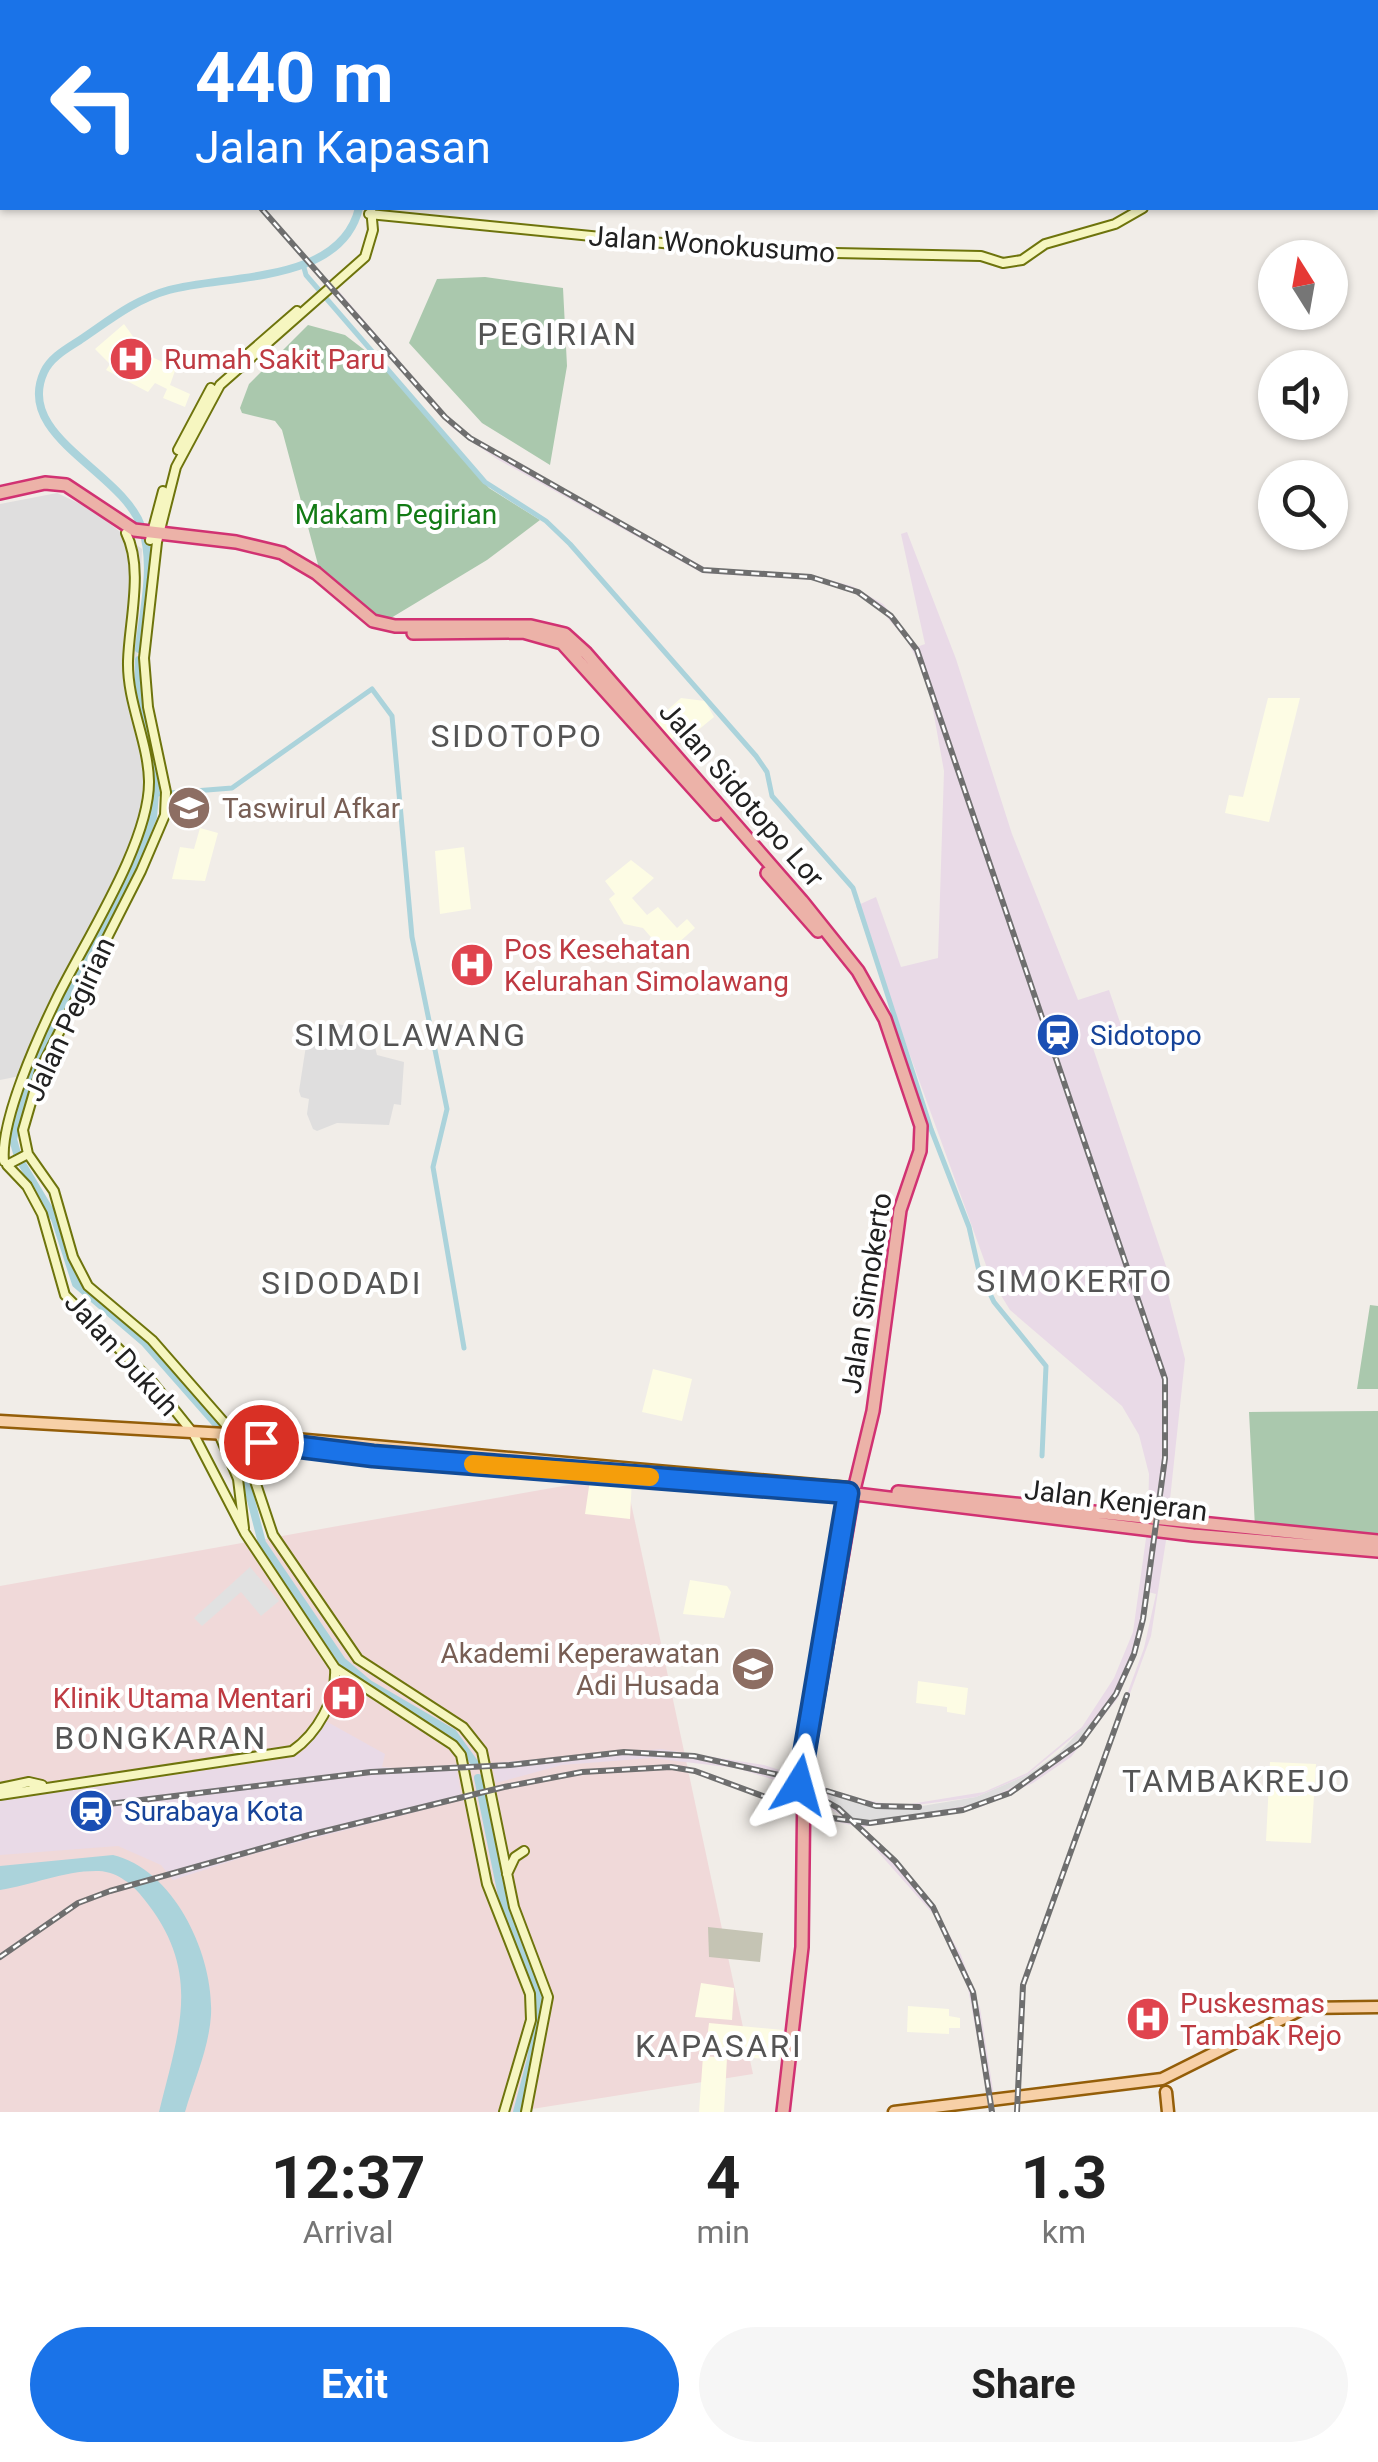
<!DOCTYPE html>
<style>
body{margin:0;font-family:Roboto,sans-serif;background:#f6f6f6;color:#222;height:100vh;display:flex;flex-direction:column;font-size:38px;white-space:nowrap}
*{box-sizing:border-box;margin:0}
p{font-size:32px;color:#767676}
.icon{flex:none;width:55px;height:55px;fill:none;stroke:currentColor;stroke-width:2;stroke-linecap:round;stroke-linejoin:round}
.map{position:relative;height:2112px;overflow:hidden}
.drawer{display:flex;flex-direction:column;background:#fff;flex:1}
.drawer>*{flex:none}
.guide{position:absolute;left:0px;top:0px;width:1380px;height:210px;box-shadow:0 2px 8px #0004;background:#1a73e8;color:#fff;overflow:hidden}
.needle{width:65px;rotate:349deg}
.tools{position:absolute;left:1258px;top:240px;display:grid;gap:20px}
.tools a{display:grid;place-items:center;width:90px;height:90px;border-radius:50%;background:#fff;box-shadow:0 2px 8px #0004;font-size:50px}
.pin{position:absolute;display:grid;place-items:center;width:85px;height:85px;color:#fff;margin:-42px;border:5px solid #fff;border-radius:50%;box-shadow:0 2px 10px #0007}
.me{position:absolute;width:110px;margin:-55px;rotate:8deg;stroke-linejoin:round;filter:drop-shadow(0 0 8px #0008)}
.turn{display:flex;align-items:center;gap:35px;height:210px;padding:0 30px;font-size:45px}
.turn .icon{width:130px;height:130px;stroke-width:2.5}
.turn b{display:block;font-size:70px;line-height:85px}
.eta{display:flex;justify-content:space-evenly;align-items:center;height:170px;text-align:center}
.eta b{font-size:60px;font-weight:700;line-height:70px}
.action{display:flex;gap:20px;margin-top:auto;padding:20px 30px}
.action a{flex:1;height:115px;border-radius:60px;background:#1a73e8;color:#fff;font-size:40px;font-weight:700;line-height:115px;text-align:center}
.action a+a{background:#f6f6f6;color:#222}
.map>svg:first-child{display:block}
.residential{fill:#dfdede}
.commercial{fill:#f0d9d9}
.industrial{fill:#e9dae7;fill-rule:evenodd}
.education{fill:#fdfce4}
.construction{fill:#c5c4b4}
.cemetery{fill:#aac8ad}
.parking{fill:#e1e1e1}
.water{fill:#abd3db}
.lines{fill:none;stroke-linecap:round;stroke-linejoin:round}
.canal{stroke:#abd3db;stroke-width:5}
.river{stroke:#abd3db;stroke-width:8}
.secondary-casing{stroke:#6e740c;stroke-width:12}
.primary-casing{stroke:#945e09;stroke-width:15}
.trunk-casing{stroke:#d13272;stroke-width:16}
.secondary{stroke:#f6f6c0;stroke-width:8}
.primary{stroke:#f7d0a7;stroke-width:10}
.trunk{stroke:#ecb2a8;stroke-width:11}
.rail-casing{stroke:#6f6f6f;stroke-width:6}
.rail{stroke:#fff;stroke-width:2.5;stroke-dasharray:8;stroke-linecap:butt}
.route-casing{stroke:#114b97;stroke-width:25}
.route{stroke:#1a73e8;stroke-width:18}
.slow{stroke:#f59e0b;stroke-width:18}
.labels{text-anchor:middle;stroke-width:8;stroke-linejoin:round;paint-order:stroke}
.street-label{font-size:28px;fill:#212121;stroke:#fff}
.health-label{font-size:28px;fill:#be3a42;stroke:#fff;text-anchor:start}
.park-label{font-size:28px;fill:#137b15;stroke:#fff}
.education-label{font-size:28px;fill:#785e54;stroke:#fff;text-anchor:start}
.transit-label{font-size:28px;fill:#164399;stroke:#fff;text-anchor:start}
.quarter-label{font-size:32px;letter-spacing:2.5px;fill:#545454;stroke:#fff}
</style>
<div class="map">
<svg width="1378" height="2112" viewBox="0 0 1378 2112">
<rect width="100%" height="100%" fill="#f1ede8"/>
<path class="residential" d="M 57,493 L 91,509 L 142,549 L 136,686 L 156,750 L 158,808 L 30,1074 L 0,1080 L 0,504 Z
M 332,1023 L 348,1026 L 351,1039 L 374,1043 L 377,1055 L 404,1062 L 401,1105 L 394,1104 L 389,1125 L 337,1123 L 317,1131 L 313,1129 L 307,1114 L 309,1099 L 301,1097 L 299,1091 L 305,1052 L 306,1047 L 319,1046 L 323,1026 Z
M 1146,1597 L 1123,1679 L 1087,1732 L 1047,1769 L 981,1803 L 902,1819 L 855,1820 L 828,1798 L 829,1794 L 862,1805 L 904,1809 L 976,1797 L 1027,1775 L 1059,1753 L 1107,1701 L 1129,1655 Z"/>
<path class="commercial" d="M 625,1475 L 753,2074 L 513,2112 L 0,2112 L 0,1586 Z"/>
<path class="industrial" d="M 338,290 L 454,424 L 499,455 L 706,568 L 747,574 L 810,575 L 852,586 L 883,604 L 917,647 L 925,644 L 901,534 L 907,532 L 956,659 L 1012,834 L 1078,1000 L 1109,990 L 1123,1031 L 1091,1042 L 1169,1275 L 1164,1278 L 1185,1359 L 1168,1518 L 1148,1516 L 1149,1474 L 1139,1435 L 1122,1406 L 1010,1310 L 991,1279 L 856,906 L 876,897 L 901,967 L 938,958 L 944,771 L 928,682 L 908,642 L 879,608 L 852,592 L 814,580 L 702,573 L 497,459 L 451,427 L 334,294 Z
M 1147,1531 L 1167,1534 L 1151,1636 L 1027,1976 L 1021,2021 L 1020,2090 L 1017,2091 L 1018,2021 L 1024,1975 L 1144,1648 L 1156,1594 L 1148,1592 L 1141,1635 L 1118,1698 L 1071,1757 L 1033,1783 L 981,1807 L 863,1827 L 929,1899 L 961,1955 L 980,2008 L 994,2096 L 988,2097 L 967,1983 L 934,1915 L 855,1826 L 805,1815 L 806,1811 L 844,1818 L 805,1791 L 806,1777 L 840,1795 L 898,1806 L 984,1792 L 1027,1773 L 1082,1727 L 1114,1678 L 1133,1632 ZM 1096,1718 L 1069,1752 L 1047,1769 L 981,1803 L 880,1821 L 855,1820 L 828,1798 L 829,1794 L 887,1809 L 976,1797 L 1027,1775 Z
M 324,1720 L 385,1754 L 382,1767 L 417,1770 L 456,1764 L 462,1800 L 253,1854 L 173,1880 L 161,1865 L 118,1846 L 0,1855 L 0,1800 L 292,1758 L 306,1749 Z
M 661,1749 L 764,1765 L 798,1776 L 797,1787 L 736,1768 L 651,1758 L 562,1765 L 496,1783 L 492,1763 Z"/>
<path class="education" d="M 124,324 L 137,342 L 134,349 L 176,368 L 170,385 L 190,394 L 185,407 L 163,398 L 167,389 L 155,383 L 148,392 L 106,370 L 110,364 L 95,349 Z
M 681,698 L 705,701 L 714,717 L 686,740 L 679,733 L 669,741 L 652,724 Z
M 1268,698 L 1300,698 L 1269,822 L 1225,813 L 1229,795 L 1243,797 Z
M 200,828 L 218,833 L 205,881 L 172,879 L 180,847 L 194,849 Z
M 464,847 L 471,909 L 440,914 L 435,851 Z
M 631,860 L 654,878 L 632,898 L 647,915 L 658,907 L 677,928 L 687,919 L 695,928 L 677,944 L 657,944 L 643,928 L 624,924 L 609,899 L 615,894 L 605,881 Z
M 653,1369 L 692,1379 L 682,1421 L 642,1412 Z
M 591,1473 L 632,1478 L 630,1519 L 585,1514 Z
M 690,1580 L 727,1586 L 731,1592 L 724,1618 L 683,1614 Z
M 918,1681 L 968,1688 L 965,1715 L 947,1712 L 947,1707 L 916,1703 Z
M 1270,1762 L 1316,1764 L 1311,1843 L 1266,1841 Z
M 701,1983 L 734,1988 L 732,2020 L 695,2017 Z
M 908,2006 L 949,2009 L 949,2016 L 960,2018 L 960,2028 L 949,2028 L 949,2034 L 907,2032 Z
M 709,2023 L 783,2030 L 780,2060 L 699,2054 L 700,2047 L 706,2047 Z
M 703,2056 L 727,2058 L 724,2112 L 699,2112 Z"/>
<path class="construction" d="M 708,1927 L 763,1933 L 760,1962 L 709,1957 Z"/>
<path class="cemetery" d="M 485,277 L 563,288 L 567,366 L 550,465 L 482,423 L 409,343 L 437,279 Z
M 308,325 L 345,335 L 375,358 L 489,488 L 540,520 L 487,560 L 386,621 C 361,610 343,587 320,572 L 282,430 L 275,421 L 242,413 L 240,408 L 249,384 Z
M 1370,1305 L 1378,1306 L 1378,1389 L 1357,1389 Z
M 1378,1411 L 1378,1538 L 1255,1527 L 1249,1412 Z"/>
<path class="parking" d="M 250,1567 L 279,1601 L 261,1616 L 241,1592 L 202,1626 L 194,1618 Z"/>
<path class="water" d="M 113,1855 C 175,1870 214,1956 211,2015 C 209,2048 194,2081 185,2112 L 159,2112 C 179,2030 203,1972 144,1899 C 133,1885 118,1872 99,1871 C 66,1870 32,1885 0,1890 L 0,1866 Z"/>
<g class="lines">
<path class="canal" d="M 303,264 L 306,275 L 485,482 L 546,521 L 570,544 L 756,756 L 767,772 L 772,796 L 853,888 L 931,1129 L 969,1227 L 979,1271 L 994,1302 L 1046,1366 L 1042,1456
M 157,794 L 232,788 L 372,689 L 392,716 L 412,937 L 447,1109 L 433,1167 L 464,1348"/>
<path class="river" d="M 301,0 L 302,2
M 139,649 C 143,611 155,565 142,528 C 123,471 14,437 44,372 C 51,356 70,347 83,338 C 111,319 136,299 169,290 C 229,274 341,284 359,208
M 139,660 L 139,698 L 157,769 L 153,817 L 133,868 L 32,1067 L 13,1139 L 18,1157 L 55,1219 L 76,1284 L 145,1343 L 225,1434 L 243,1469 L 262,1543 L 342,1661 L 369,1684 L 453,1733 L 476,1765
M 478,1778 L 502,1896 L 539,1995 L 531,2059 L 517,2112"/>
<g class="secondary-casing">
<path id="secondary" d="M 388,2 L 388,0
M 371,208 L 373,230 L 365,257 L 220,385 L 176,467 L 157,542 L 144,658 L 148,707 L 166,792 L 165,815 L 141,871 L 41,1068 L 23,1130 L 28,1154 L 54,1191 L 73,1257 L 88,1286 L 152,1340 L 235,1435 L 246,1454 L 273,1535 L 358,1659 L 463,1727 L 482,1751 L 514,1907 L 548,1997 L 526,2112
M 369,214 L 743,251 L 981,256 L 1003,263 L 1022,260 L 1045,244 L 1115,224 L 1143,208
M 243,358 L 297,311
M 178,450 L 211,388
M 150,540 L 163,491
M 28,1154 L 7,1165 L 27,1186 L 42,1214 L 65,1295 L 153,1383 L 193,1433 L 245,1533 L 335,1668 L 453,1745 L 461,1755 L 487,1884 L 530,1994 L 531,2020 L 504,2112
M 4,1161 C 0,1120 39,1035 57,998 C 85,941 150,842 149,781 C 148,740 127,703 128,661 C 129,622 144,569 126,533
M 219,1434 L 238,1479 L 244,1528
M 0,1788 L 29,1782 L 42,1785
M 0,1795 L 292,1751 C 317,1734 337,1699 335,1668
M 507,1874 L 515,1857 L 524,1851"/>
</g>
<g class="primary-casing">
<path id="primary" d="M 0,1421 L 261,1436 L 849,1488
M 246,1454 L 261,1442 L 409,1459
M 1166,2092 L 1168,2112
M 894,2112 L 1162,2079 L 1304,2008 L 1378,2007"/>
</g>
<g class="trunk-casing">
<path id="trunk" d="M 0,493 L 45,483 L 66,485 L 134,530 L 236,542 L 282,553 L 316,573 L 373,621 L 395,626 L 531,626 L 565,634 L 586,653 L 802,901 L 858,971 L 885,1019 L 921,1126 L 920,1151 L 900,1210 L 873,1411 L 853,1494 L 804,1778 L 802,1947 L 783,2112
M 413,633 L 523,632 L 562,643 L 716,814
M 767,873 L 818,931
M 898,1492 L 1378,1541
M 848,1493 L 1193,1535 L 1378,1551"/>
</g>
<use href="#secondary" class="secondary"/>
<use href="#primary" class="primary"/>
<use href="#trunk" class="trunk"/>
<g class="rail-casing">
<path id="rail" d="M 0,186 L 2,186
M 827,1791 L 876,1806 L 919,1807
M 84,1807 L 371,1772 L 510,1765 L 624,1752 L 694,1756 L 779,1775 L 838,1808 L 895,1861 L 933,1907 L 973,1992 L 992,2112
M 0,1957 L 78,1903 L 110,1891 L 309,1835 L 504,1787 L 582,1772 L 671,1767 L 695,1771 L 817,1816 L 870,1823 L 963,1810 L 1010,1793 L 1080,1743 L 1116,1694 L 1134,1654 L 1143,1619 L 1165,1458 L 1165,1379 L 917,650 L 891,616 L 858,592 L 811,577 L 703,570 L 470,438 L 445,417 L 261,208
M 1017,2112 L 1023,1985 L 1127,1695"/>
</g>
<use href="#rail" class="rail"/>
</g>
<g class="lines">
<g class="route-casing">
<path id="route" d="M 261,1442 L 373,1456 L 848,1493 L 799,1785"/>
</g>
<use href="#route" class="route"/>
<path class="slow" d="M 473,1464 L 650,1477"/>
</g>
<defs>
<g id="hospital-disc" transform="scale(2.25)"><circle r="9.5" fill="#e0444e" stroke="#fff"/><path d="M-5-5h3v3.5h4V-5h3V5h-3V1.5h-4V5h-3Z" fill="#fff"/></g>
<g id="university-disc" transform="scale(2.25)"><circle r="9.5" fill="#8d6e63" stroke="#fff"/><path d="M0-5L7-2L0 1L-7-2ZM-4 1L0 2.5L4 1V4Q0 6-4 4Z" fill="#fff"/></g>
<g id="station-disc" transform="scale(2.25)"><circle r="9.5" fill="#1a4fb4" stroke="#fff"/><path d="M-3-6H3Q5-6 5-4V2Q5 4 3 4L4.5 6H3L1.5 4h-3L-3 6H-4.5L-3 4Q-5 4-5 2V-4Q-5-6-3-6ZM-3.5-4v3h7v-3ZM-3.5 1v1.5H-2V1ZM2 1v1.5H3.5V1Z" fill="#fff"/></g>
</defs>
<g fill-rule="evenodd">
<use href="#hospital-disc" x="131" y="359"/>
<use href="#university-disc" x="189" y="808"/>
<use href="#hospital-disc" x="472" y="965"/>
<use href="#station-disc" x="1058" y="1035"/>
<use href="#university-disc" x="753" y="1669"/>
<use href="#hospital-disc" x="344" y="1698"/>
<use href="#station-disc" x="91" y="1811"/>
<use href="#hospital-disc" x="1148" y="2019"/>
</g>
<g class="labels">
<g class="street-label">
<text transform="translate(712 244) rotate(4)" y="10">Jalan Wonokusumo</text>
<text transform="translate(742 794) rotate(49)" y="10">Jalan Sidotopo Lor</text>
<text transform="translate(69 1019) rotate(-65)" y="10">Jalan Pegirian</text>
<text transform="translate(866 1293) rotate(-81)" y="10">Jalan Simokerto</text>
<text transform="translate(122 1354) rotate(48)" y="10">Jalan Dukuh</text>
<text transform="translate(1116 1500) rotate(7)" y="10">Jalan Kenjeran</text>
</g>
<g class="health-label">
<text x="164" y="369">Rumah Sakit Paru</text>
<text x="504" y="959">Pos Kesehatan<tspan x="504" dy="32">Kelurahan Simolawang</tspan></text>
<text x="312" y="1708" text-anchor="end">Klinik Utama Mentari</text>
<text x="1180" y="2013">Puskesmas<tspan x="1180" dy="32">Tambak Rejo</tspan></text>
</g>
<g class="park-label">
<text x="396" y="524">Makam Pegirian</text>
</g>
<g class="education-label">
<text x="222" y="818">Taswirul Afkar</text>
<text x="720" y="1663" text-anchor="end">Akademi Keperawatan<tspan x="720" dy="32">Adi Husada</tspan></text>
</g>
<g class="transit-label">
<text x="1090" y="1045">Sidotopo</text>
<text x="124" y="1821">Surabaya Kota</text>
</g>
<g class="quarter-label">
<text x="558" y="345">PEGIRIAN</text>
<text x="517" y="747">SIDOTOPO</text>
<text x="411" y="1046">SIMOLAWANG</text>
<text x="1075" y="1292">SIMOKERTO</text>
<text x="342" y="1294">SIDODADI</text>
<text x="161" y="1749">BONGKARAN</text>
<text x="1237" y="1792">TAMBAKREJO</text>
<text x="719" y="2057">KAPASARI</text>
</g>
</g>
</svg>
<div class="tools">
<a><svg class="needle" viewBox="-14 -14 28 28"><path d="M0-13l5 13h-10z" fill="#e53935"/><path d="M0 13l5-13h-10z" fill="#767676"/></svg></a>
<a><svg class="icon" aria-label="sound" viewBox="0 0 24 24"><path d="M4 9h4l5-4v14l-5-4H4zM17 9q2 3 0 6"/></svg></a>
<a><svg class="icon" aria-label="search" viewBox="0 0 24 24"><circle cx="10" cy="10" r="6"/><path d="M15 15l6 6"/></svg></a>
</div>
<div class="pin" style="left:261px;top:1442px;background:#d93025"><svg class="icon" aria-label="arrive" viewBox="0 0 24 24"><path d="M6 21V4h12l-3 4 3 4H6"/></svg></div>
<svg class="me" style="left:799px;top:1785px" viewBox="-20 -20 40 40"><path d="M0-17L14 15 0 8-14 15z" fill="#1a73e8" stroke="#fff" stroke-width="4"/></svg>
<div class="guide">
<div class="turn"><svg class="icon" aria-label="left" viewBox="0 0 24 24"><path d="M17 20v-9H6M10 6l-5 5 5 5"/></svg><div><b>440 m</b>Jalan Kapasan</div></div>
</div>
</div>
<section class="drawer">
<div class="eta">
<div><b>12:37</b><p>Arrival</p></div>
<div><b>4</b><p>min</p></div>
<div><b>1.3</b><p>km</p></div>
</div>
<div class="action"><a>Exit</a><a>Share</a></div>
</section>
